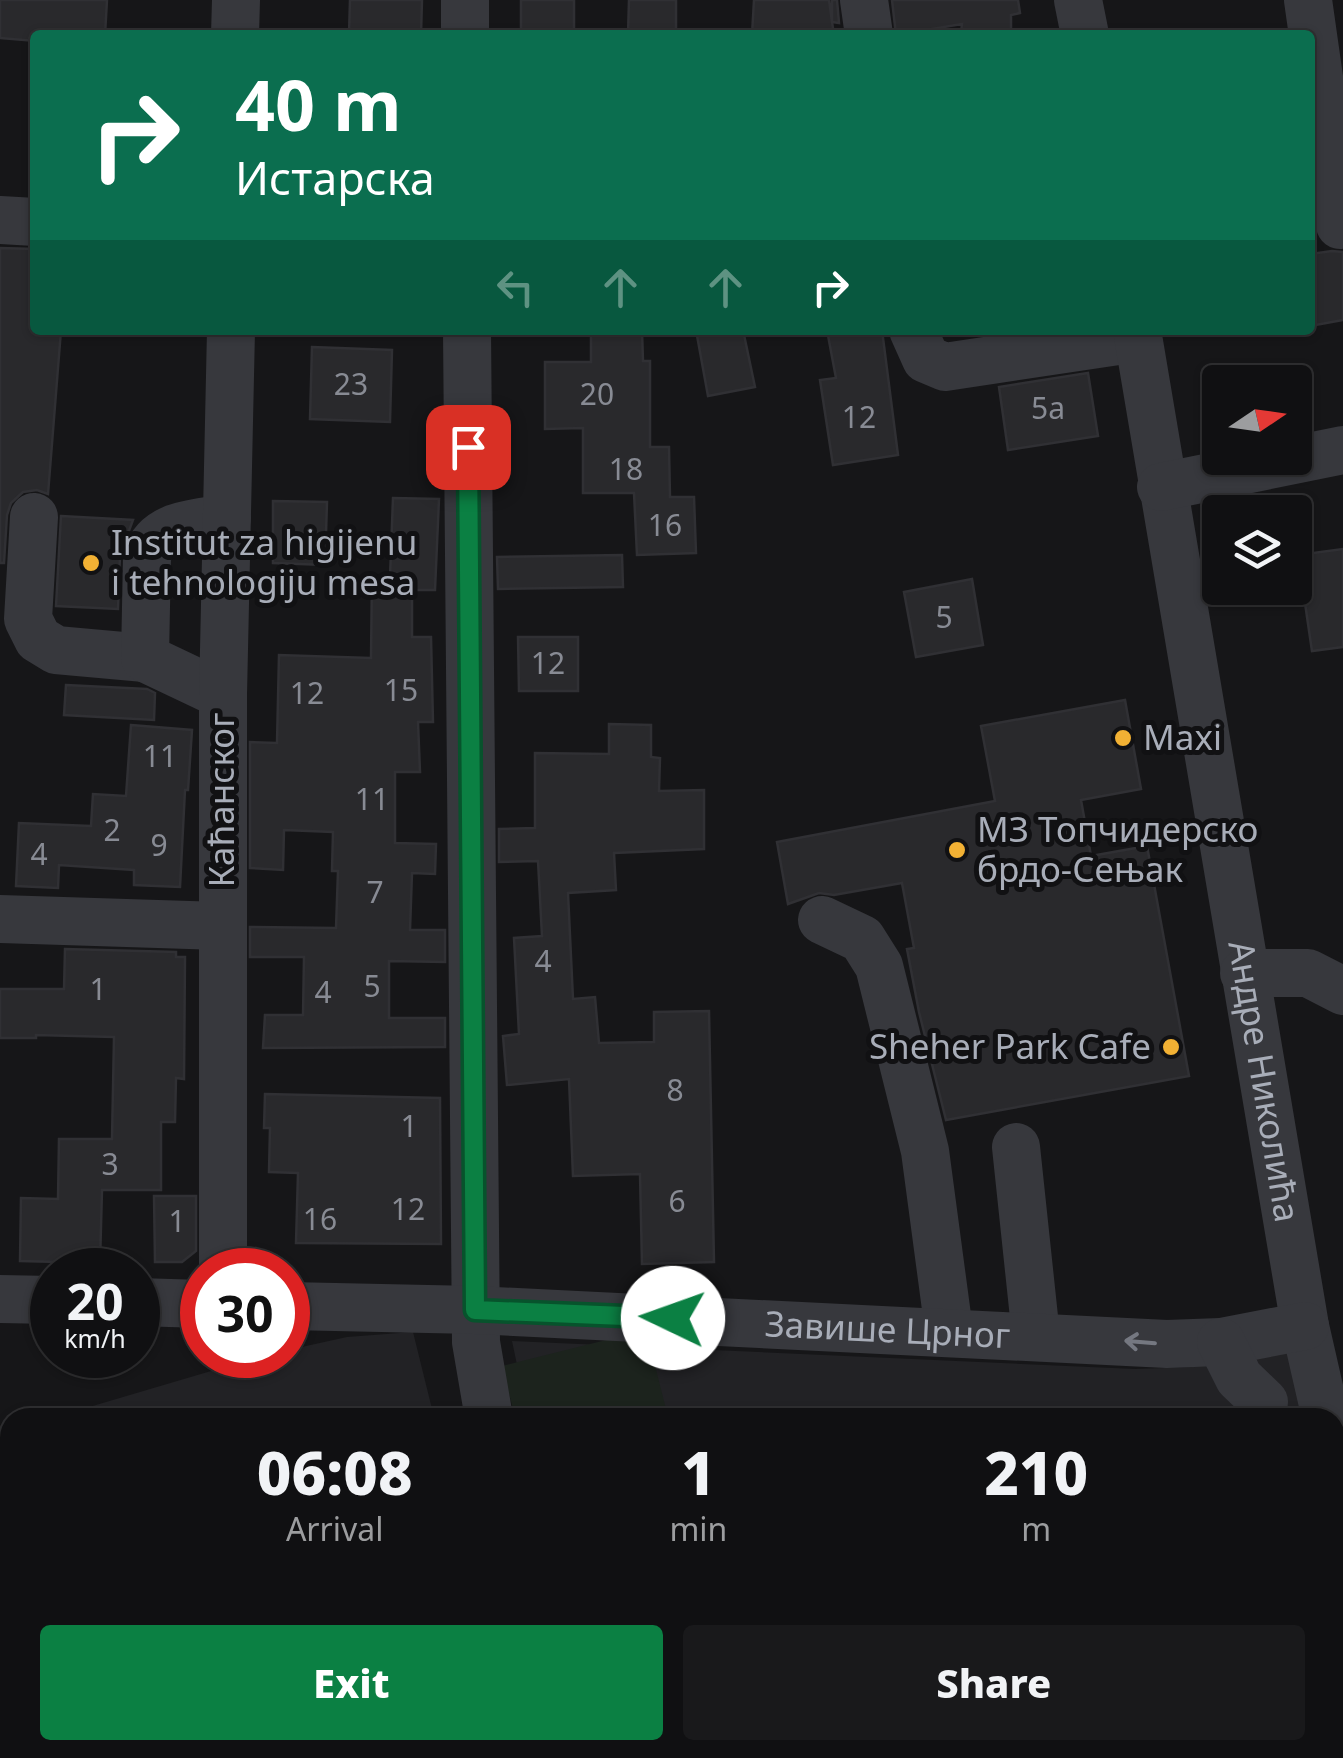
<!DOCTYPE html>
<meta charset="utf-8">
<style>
body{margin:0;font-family:"Noto Sans",sans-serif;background:#19191b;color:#f1f3f6;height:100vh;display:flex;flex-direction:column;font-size:38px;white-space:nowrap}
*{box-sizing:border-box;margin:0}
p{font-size:32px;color:#9c9d9f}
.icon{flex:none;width:55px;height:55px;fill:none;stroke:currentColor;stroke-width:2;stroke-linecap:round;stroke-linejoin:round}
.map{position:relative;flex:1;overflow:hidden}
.sheet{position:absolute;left:0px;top:1408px;width:1345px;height:352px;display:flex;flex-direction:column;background:#101012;border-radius:30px 30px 0 0;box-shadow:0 2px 8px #0004,0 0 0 2px #303032}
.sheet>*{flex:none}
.top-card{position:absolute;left:30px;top:30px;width:1285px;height:305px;border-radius:10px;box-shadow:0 2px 8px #0004,0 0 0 2px #303032;background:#0b6e4f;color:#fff;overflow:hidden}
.needle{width:65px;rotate:77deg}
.buttons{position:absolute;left:1202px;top:365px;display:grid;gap:20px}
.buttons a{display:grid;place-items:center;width:110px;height:110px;border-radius:10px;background:#101012;box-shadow:0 2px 8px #0004,0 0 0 2px #303032;font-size:50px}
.speed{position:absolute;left:30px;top:1248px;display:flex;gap:20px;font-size:50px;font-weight:700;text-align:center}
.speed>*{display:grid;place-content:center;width:130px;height:130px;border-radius:50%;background:#101012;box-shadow:0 2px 8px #0004,0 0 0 2px #303032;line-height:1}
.speed small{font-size:25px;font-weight:400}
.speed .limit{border:15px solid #d22;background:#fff;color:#111}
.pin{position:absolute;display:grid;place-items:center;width:85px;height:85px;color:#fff;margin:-42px;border-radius:20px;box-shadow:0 5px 15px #0006}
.me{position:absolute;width:110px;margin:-55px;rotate:273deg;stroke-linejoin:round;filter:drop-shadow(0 0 8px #0008)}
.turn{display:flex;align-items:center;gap:35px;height:210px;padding:0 40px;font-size:45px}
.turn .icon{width:130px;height:130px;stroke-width:2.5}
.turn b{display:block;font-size:70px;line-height:85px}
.lanes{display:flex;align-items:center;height:95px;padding:0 40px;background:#0003;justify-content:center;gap:50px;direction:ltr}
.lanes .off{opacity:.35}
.eta{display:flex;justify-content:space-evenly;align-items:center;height:170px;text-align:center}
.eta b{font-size:60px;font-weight:800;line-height:70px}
.button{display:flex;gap:20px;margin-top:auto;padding:20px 40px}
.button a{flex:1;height:115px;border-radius:10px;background:#0b8043;color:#fff;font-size:40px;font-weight:800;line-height:115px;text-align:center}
.button a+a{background:#19191b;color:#f1f3f6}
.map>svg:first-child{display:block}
.built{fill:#222225}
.green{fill:#1c231d}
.building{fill:#29292c;stroke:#303034;stroke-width:2.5}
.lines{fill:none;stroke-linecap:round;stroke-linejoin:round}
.path{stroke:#3d3f44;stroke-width:6;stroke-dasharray:5 8;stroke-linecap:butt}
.minor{stroke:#37383d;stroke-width:48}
.oneway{stroke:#757881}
.route-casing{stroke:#07532c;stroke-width:25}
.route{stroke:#0b8043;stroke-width:18}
.poi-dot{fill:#f2b134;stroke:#111113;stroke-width:4}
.labels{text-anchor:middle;stroke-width:10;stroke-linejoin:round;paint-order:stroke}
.number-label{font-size:30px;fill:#888b94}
.poi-label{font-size:35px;fill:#a8adb8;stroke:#111113;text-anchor:start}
.street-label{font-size:35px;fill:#a8adb8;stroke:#111113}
</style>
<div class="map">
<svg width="1343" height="1758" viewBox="0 0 1343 1758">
<rect width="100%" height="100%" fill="#161618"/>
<path class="built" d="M 413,1332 L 434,1417 L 52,1418 L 265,1355 L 288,1355 L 288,1350 L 347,1337 Z
M 512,1341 L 1135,1369 L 1221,1366 L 1297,1341 L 1315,1417 L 528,1417 Z
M 10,1434 L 10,1750 L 515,1750 L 517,1758 L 0,1758 L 0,1438 Z
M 595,1750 L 663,1750 L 645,1758 L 596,1758 Z"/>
<path class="green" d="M 646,1330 L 668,1417 L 515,1417 L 502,1366 Z
M 1335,1593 L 1343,1607 L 1343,1758 L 829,1758 L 849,1750 L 1335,1750 Z
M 10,1728 L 10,1750 L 60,1750 L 62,1758 L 0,1758 L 0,1730 Z
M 224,1750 L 309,1750 L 311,1758 L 226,1758 Z
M 441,1750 L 513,1750 L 483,1758 L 443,1758 Z"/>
<path class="building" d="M 0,0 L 107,0 L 105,35 L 35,35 L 35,41 L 0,38 Z
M 350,0 L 422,0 L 421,35 L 349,35 Z
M 521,0 L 574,0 L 574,35 L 521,35 Z
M 629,0 L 676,0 L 676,35 L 628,35 Z
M 754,0 L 829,0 L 832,22 L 832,0 L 837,0 L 839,23 L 832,22 L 834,35 L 752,35 Z
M 892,0 L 1018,0 L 1020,13 L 1011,15 L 1011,34 L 961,33 L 962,24 L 896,35 Z
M 0,248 L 35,249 L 35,330 L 61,330 L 48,494 L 37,490 L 23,492 L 11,503 L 7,515 L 4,563 L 0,563 Z
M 1332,251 L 1343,252 L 1343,320 L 1310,326 L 1310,254 Z
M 591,330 L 642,330 L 643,361 L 650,361 L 650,447 L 669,447 L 670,497 L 694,497 L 696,553 L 637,555 L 634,493 L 583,493 L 583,428 L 545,429 L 545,362 L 591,362 Z
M 696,330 L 743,330 L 755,387 L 708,396 Z
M 827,330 L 882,330 L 898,455 L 833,465 L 820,380 L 836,378 Z
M 312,347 L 392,350 L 390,422 L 310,419 Z
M 1088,373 L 1098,436 L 1008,450 L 999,387 Z
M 393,498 L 439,499 L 435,590 L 412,590 L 412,637 L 431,637 L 433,722 L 418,722 L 420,772 L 395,772 L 395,843 L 436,844 L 435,874 L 412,873 L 410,930 L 445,930 L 445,962 L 389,961 L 389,1018 L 445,1018 L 445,1047 L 263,1048 L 265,1015 L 303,1015 L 304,957 L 250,957 L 250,927 L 336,928 L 338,871 L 332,871 L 333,832 L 284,830 L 283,870 L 250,868 L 250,742 L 277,743 L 279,655 L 371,658 L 372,576 L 390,577 Z
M 273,501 L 327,502 L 325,565 L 273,563 Z
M 61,516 L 133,520 L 120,555 L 118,609 L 56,606 Z
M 1343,549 L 1343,647 L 1312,651 L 1298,555 Z
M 622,555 L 623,587 L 498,589 L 497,557 Z
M 972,579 L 983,645 L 916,657 L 904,592 Z
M 518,637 L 578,637 L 578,691 L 519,691 Z
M 66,685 L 147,689 L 155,693 L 154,720 L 64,715 Z
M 1125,700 L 1141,789 L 1081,800 L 1091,856 L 1147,846 L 1189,1076 L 946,1120 L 919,1012 L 907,949 L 914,948 L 902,883 L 834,895 L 819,893 L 788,904 L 777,842 L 995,801 L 981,726 Z
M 609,724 L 651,725 L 651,757 L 660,758 L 659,791 L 704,790 L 704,849 L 614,853 L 616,890 L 568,893 L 573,999 L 595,997 L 599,1043 L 654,1042 L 654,1012 L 709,1011 L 714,1262 L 642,1264 L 640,1174 L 573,1176 L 569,1079 L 507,1085 L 503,1036 L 519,1034 L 514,938 L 542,936 L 538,861 L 499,862 L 499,829 L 535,828 L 535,753 L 609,754 Z
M 131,725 L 192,730 L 188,790 L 185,790 L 180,887 L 134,885 L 134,870 L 59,865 L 58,888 L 16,886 L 19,823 L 91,826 L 93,794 L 126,796 Z
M 65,949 L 176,952 L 176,957 L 185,957 L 184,1079 L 176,1078 L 175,1122 L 161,1122 L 161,1190 L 102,1190 L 100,1263 L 20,1261 L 21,1198 L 58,1199 L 59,1139 L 112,1139 L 114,1037 L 36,1035 L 36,1038 L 0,1038 L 0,989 L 64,989 Z
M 265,1094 L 440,1098 L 441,1244 L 296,1243 L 298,1173 L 269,1172 L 270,1128 L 264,1128 Z
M 154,1196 L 196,1196 L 196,1251 L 182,1262 L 155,1262 Z"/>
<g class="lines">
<path class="path" d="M 1335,1685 L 1343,1682
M 338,1750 L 340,1758
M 935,1750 L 946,1758
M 1323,1750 L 1327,1758
M 1102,1758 L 1127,1750
M 1260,1758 L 1264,1750
M 1307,1758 L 1309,1750"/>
<g class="minor">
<path d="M 465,0 L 465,35"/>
<path d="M 864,0 L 869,35"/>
<path d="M 1078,0 L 1085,35"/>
<path d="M 1308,0 L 1340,225"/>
<path d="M 235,35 L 236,0"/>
<path d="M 0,220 L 35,222"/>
<path d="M 467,330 L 476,1342 L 489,1418"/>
<path d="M 913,330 L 926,359 L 945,367 L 1138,338"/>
<path id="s1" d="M 1137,330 L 1305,1326 L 1326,1418"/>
<path d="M 1161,487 L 1343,450"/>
<path d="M 34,517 L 28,619 L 38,639 L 56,650 L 145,658"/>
<path d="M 223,695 L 145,658 L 147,556 C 158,522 197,524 227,518"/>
<path d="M 0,919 L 221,926"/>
<path d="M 822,920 L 862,939 L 879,966 L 925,1151 L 949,1331"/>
<path d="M 1244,973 L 1308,973 L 1343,991"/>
<path d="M 1016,1147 L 1036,1336"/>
<path d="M 223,1270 L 223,695 L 231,330"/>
<path d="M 0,1299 L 52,1300"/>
<path d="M 138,1302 L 202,1304"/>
<path id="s2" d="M 288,1306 L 475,1310 L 1167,1344 L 1221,1342 L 1305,1326"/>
<path d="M 1221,1342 L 1239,1378 L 1264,1402"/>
<path d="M 1335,1458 L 1343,1492"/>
<path d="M 560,1750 L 562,1758"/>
<path d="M 776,1758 L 795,1750"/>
</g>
</g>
<defs><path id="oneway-shaft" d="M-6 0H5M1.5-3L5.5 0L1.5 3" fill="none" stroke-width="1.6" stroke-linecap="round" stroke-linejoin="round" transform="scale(2.5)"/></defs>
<use class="oneway" href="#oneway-shaft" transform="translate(1140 1342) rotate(-175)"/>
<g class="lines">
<g class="route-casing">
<path id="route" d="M 468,447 L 475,1310 L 673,1318"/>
</g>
<use href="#route" class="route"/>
</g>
<g class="poi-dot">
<circle cx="91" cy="563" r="10"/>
<circle cx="1123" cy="738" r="10"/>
<circle cx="957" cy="850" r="10"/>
<circle cx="1171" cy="1047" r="10"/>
</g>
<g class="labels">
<g class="number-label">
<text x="351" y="395">23</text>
<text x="597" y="405">20</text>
<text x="1048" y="419">5a</text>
<text x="859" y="428">12</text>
<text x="626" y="480">18</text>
<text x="665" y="536">16</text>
<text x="944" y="628">5</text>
<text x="548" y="674">12</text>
<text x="401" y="701">15</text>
<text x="307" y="704">12</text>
<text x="160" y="767">11</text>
<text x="372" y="810">11</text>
<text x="112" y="841">2</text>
<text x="159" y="856">9</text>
<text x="39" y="865">4</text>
<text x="375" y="903">7</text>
<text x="543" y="972">4</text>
<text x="372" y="997">5</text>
<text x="98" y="1000">1</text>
<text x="323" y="1003">4</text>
<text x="675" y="1101">8</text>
<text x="409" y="1137">1</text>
<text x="110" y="1175">3</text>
<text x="677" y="1212">6</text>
<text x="408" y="1220">12</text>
<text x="320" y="1230">16</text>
<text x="177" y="1232">1</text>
</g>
<g class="poi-label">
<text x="111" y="555">Institut za higijenu<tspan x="111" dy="40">i tehnologiju mesa</tspan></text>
<text x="1143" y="750">Maxi</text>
<text x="977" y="842">МЗ Топчидерско<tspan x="977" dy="40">брдо-Сењак</tspan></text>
<text x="1151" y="1059" text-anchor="end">Sheher Park Cafe</text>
</g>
<g class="street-label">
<text transform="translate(222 800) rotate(-90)" y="12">Каћанског</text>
<text dy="12" stroke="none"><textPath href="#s1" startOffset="762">Андре Николића</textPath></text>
<text dy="12" stroke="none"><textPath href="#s2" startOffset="600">Завише Црног</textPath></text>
</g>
</g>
</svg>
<div class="buttons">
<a><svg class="needle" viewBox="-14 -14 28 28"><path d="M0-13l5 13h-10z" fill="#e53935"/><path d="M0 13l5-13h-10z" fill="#9c9d9f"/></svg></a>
<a><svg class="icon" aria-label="layers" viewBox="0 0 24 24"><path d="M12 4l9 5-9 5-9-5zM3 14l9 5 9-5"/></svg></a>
</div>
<div class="speed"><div>20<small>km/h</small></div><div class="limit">30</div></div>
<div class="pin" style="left:468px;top:447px;background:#d93025"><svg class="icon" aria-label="arrive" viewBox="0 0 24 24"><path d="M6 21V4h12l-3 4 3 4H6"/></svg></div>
<svg class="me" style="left:673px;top:1318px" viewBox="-20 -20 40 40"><circle r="19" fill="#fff"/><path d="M0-13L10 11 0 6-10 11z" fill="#0b8043"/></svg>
<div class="top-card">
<div class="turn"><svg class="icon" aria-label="right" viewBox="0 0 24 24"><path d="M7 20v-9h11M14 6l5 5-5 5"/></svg><div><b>40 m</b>Истарска</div></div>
<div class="lanes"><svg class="icon off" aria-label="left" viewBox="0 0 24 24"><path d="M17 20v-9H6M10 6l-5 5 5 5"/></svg><svg class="icon off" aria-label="ahead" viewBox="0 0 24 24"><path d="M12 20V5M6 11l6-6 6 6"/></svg><svg class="icon off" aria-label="ahead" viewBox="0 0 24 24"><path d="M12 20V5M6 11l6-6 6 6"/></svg><svg class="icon" aria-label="right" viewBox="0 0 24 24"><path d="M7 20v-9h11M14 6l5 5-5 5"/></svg></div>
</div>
<section class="sheet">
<div class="eta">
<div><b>06:08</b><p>Arrival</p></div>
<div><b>1</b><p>min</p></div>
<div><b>210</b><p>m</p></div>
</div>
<div class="button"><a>Exit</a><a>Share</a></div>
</section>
</div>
